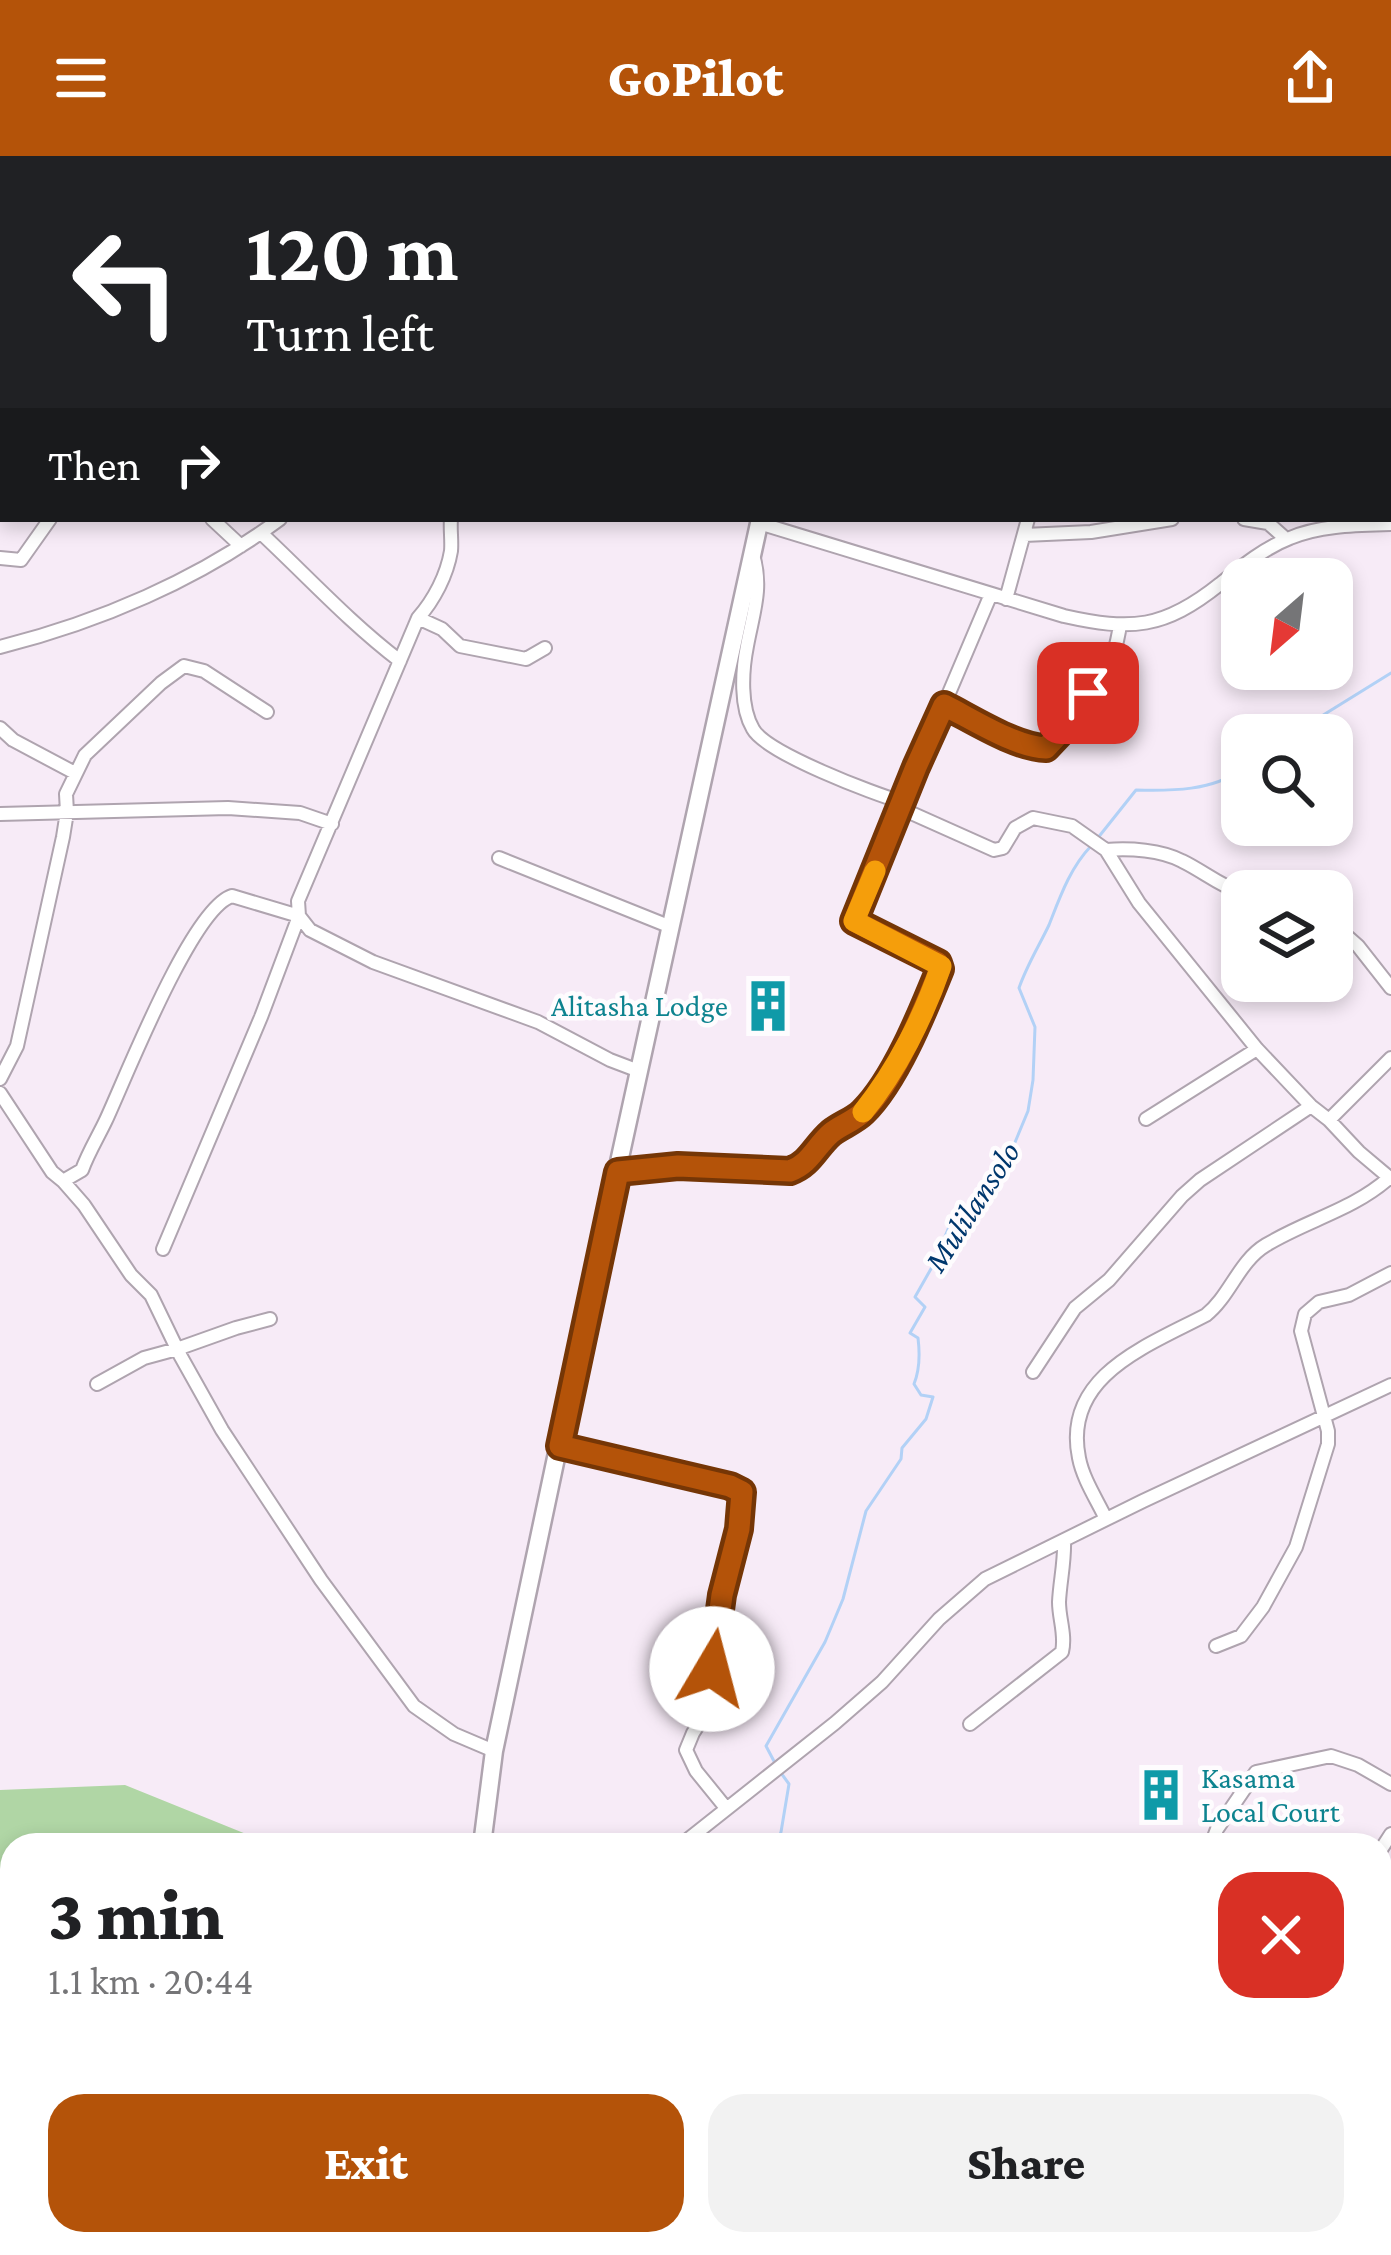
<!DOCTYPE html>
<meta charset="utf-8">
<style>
body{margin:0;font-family:"Crimson Pro",serif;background:#f2f2f2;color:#202124;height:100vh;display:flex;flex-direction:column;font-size:45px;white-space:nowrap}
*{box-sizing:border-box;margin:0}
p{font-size:39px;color:#757577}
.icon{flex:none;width:66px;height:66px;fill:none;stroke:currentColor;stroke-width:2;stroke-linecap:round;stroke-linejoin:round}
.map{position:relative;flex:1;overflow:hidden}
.panel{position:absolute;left:0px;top:1677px;width:1392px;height:423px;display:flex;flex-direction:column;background:#fff;border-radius:36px 36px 0 0;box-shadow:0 6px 18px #0003}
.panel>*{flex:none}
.banner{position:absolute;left:0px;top:0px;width:1392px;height:366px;box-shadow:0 6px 18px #0003;background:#202124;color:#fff;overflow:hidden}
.needle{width:78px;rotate:208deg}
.buttons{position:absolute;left:1221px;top:402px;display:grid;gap:24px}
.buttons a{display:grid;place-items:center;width:132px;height:132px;border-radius:24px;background:#fff;box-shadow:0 6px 18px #0003;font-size:60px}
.pin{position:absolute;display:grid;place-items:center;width:102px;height:102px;color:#fff;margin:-51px;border-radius:24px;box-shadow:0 6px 18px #0006}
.me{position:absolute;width:132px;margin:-66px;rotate:8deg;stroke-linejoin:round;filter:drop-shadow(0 0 9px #0008)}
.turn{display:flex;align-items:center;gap:42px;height:252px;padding:0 48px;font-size:54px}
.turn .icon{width:156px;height:156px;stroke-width:2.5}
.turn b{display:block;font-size:84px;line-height:102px}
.then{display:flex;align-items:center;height:114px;padding:0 48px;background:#0003;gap:24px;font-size:45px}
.round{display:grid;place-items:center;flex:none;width:126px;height:126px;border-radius:36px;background:#f2f2f2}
.head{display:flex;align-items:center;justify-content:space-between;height:204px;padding:0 48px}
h1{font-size:72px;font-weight:800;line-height:90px}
.cta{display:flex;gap:24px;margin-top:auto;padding:24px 48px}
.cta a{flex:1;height:138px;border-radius:36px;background:#b45309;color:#fff;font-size:48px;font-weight:800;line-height:138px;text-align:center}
.cta a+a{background:#f2f2f2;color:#202124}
header{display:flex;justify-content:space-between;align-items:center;height:156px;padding:0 48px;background:#b45309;color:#fff;font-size:54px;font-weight:800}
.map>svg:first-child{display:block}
.green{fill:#b0d6a5}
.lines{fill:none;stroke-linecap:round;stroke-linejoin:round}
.stream{stroke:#b2d1f6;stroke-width:3}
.minor-casing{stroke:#afa4af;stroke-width:16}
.major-casing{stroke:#afa4af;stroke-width:21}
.minor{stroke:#fff;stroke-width:12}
.major{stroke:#fff;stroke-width:16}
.route-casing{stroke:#753606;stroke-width:30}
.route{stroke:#b45309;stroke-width:21}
.slow{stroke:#f59e0b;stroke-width:21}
.labels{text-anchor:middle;stroke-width:9;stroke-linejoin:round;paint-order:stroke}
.culture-label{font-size:30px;fill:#0d838f;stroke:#fefcfe;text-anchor:end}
.water-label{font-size:33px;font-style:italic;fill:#00376d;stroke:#fefcfe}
</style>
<header><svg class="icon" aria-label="menu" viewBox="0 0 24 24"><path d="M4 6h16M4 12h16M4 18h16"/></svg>GoPilot<svg class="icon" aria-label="share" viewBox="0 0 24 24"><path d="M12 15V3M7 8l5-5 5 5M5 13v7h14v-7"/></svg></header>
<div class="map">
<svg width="1391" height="2099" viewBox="0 0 1391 2099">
<rect width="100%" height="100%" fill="#f7ebf7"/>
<path class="green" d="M 125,1629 L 273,1689 L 12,1689 L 12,1905 L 0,1903 L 0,1634 Z
M 927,2088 L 1235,2088 L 1230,2099 L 933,2099 Z"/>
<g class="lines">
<path class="stream" d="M 1291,579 L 1391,517
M 1097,683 L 1136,634 C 1171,635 1213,635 1242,613
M 776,1609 L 766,1590 L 825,1486 L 843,1443 L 866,1355 L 901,1303 L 902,1292 L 926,1263 L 933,1241 L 921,1239 L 914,1228 C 920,1213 920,1198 918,1182 L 910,1177 L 925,1151 L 915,1141 L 932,1111 L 949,1071 L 963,1060 L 992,1017 L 1011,996 L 1028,955 L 1033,924 L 1035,871 L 1019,832 C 1027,809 1039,790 1049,769 C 1060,741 1070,712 1091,690
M 776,1689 L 781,1676 L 789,1628 L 781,1617
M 1063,2088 L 1071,2099"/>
<g class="minor-casing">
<path id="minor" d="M 252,0 L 255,3
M 1000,0 L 1005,3
M 1177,0 L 1181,3
M 157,3 L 159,0
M 839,3 L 858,0
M 1132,3 L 1136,0
M 1218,3 L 1220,0
M 0,32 L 3,35
M 0,142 L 3,145
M 0,159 L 3,160
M 1389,164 L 1391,165
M 0,203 L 3,200
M 212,363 L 241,390
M 1244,363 L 1268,367 L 1286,383
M 759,367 L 1064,460 C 1131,475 1164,473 1220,428 C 1241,411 1264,392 1290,382 C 1320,369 1358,369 1391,368
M 261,377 C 308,421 349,466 400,505
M 1024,379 L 1091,376 L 1172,363
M 753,399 C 763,432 753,457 747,490 C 742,515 740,551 753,573 C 766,597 874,638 902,646
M 0,402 L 21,404 L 50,363
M 1006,443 L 1028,363
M 418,462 L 442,473 L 460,490 L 526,503 L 545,492
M 0,491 C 99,466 198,424 280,363
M 944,549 C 973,563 1015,590 1046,592 C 1064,576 1105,520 1113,498 C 1117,489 1118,479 1120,470
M 0,572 L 13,584 L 75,617
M 900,652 L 994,694 L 1003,692 L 1015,672 L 1033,662 L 1072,670 L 1106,694 L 1139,747 L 1257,893 L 1311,950 L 1329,964 L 1359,996 L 1391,1023
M 0,658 L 228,652 L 300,657 L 332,668
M 1106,694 C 1130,692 1161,694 1182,705 C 1203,715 1220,730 1242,737
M 499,702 L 671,771
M 1332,767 L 1358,790 L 1391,832
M 0,923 L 17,890 L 63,681 L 67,656 L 66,638 L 85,599 L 161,527 L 184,510 L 204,515 L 267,556
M 0,937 L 52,1016 L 63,1025 L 82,1014 C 88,997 98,981 106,964 C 126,921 192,752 232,740 L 299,760 L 310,774 L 373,806 L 538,866 L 610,904 L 639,915
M 1146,963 L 1257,893
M 1329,964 L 1391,902
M 618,1016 L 678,1010 L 790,1015 C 810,1008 815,992 830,978 C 839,970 852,966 862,958 C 889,933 930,845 941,810 L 857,769 L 854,761 L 991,438
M 63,1025 L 84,1049 L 131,1119 L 151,1139 L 180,1199 L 222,1274 L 321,1424 L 414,1550 L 454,1578 L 494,1595
M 163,1093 L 261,861 L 299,760 L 298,745 L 418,462 C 434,444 447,419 451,395 C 452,385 450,373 451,363
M 1033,1216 L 1075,1152 L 1109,1124 L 1182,1040 L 1200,1024 L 1311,950
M 97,1228 L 144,1202 L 177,1193 L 236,1172 L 270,1163
M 560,1290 L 730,1331 L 742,1336 L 739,1373 L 722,1439 L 716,1479 L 709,1552 L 693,1577 L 686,1594 L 696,1615 L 726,1652
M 1106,1363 C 1097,1344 1083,1323 1079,1302 C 1062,1220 1147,1190 1206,1159 C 1230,1140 1239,1105 1266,1089 C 1307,1064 1353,1054 1389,1022
M 1216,1490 L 1241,1480 L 1263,1451 L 1296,1391 L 1328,1288 L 1328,1275 L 1301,1175 L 1305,1158 L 1319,1146 L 1349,1139 L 1391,1117
M 970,1568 L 1062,1496 C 1066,1479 1059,1463 1059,1446 C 1060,1425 1065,1405 1064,1384
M 681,1689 L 835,1567 L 882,1526 L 939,1463 L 985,1423 L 1143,1345 L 1391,1229
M 1211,1689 L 1217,1673 L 1256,1616 L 1331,1600 L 1358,1609 L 1391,1628
M 1380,1695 L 1391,1678
M 126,2088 L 142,2099
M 1300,2088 L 1319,2099
M 33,2099 L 59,2088
M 754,2099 L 774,2088
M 1244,2099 L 1249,2088"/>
</g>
<g class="major-casing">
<path id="major" d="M 832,3 L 833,0
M 482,1689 L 494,1595 L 605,1070 L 760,363
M 628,2088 L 634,2099"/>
</g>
<use href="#minor" class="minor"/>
<use href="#major" class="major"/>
</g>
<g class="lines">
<g class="route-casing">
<path id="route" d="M 712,1513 L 722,1439 L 739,1373 L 742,1336 L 730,1330 L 560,1290 L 618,1016 L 678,1010 L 790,1015 C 810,1008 815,991 831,977 C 841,969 854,965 863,956 C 895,925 923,855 940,813 L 938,807 L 854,765 L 916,611 L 944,549 C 972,563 1015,591 1046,592 L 1062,575 L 1088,537"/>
</g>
<use href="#route" class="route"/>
<path class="slow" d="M 863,956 C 897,914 924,860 941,810 L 854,765 L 875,715"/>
</g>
<defs>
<g id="building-bare" transform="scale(4.14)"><path d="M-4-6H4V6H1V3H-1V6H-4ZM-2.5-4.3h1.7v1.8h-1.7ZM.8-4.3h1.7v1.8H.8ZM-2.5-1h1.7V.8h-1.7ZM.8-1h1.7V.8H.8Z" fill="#0f9aa8" stroke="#fefcfe" stroke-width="2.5" paint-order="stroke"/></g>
</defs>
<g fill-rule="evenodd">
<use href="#building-bare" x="768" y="850"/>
<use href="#building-bare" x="1161" y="1639"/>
</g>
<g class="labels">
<g class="culture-label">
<text x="728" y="860">Alitasha Lodge</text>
<text x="1201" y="1632" text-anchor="start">Kasama<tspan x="1201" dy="34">Local Court</tspan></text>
</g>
<g class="water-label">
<text transform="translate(971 1050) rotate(-57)" y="12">Mulilansolo</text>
</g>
</g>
</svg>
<div class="buttons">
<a><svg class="needle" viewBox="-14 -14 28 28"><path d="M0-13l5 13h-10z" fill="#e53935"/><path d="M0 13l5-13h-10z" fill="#757577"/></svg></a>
<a><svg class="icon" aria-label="search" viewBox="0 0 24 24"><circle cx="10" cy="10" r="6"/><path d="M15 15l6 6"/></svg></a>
<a><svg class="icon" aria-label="layers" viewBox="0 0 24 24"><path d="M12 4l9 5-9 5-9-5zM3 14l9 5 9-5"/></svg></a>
</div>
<div class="pin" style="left:1088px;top:537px;background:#d93025"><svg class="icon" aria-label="arrive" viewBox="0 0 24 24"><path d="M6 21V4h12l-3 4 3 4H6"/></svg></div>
<svg class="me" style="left:712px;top:1513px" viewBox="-20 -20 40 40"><circle r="19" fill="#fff"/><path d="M0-13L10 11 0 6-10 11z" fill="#b45309"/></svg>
<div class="banner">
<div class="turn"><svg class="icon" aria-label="left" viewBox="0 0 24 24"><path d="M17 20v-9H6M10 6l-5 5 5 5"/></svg><div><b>120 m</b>Turn left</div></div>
<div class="then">Then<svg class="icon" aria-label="right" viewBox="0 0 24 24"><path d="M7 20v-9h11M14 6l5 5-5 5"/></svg></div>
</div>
<section class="panel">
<div class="head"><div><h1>3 min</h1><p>1.1 km · 20:44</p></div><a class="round" style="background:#d93025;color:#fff"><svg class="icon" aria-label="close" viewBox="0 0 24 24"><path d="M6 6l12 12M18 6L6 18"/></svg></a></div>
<div class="cta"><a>Exit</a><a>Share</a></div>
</section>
</div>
